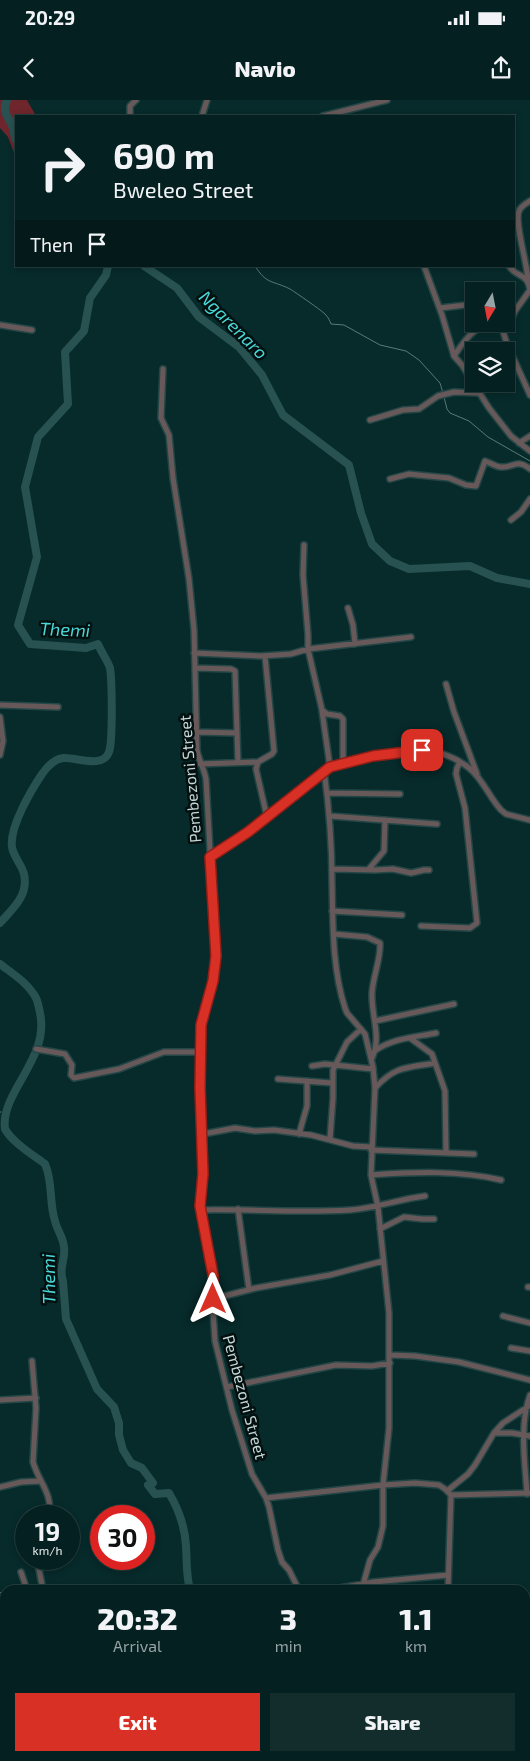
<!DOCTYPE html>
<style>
body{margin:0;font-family:"Exo 2",sans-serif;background:#132d2d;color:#f1f3f6;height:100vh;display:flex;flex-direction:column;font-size:19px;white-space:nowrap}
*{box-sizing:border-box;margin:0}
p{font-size:16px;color:#97a3a5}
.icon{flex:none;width:28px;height:28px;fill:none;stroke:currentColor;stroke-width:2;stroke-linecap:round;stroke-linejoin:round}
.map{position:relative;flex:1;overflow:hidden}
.side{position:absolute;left:0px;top:1485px;width:530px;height:176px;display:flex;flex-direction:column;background:#052020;border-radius:15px 15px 0 0;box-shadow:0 2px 8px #0003,0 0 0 1px #263e3e}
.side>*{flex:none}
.hud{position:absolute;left:15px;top:15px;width:500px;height:152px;border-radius:0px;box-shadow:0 2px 8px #0003,0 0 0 1px #263e3e;background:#052020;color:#f1f3f6;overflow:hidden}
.needle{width:32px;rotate:190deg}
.buttons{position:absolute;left:465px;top:182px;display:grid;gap:10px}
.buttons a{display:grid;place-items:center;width:50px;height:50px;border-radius:0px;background:#052020;box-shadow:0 2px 8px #0003,0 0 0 1px #263e3e;font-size:25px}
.speed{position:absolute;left:15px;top:1405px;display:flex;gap:10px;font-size:25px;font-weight:700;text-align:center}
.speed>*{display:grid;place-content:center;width:65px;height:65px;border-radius:50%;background:#052020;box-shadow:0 2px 8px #0003,0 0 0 1px #263e3e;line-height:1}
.speed small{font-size:12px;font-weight:400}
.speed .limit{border:8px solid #d22;background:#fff;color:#111}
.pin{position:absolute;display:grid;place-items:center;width:42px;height:42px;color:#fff;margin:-21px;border-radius:10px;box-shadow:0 2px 8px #0006}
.me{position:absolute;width:55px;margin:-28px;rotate:0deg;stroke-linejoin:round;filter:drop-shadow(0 0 4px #0008)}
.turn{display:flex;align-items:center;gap:18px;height:105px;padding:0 15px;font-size:22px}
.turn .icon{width:65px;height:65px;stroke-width:2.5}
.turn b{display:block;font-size:35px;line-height:42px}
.then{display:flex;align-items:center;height:48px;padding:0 15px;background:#0003;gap:10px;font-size:19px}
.eta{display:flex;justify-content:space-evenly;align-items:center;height:85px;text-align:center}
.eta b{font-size:30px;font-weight:800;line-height:35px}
.action{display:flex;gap:10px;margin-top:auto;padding:10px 15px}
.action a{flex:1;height:58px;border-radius:0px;background:#d93025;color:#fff;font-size:20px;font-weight:800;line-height:58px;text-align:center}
.action a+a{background:#132d2d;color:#f1f3f6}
.status{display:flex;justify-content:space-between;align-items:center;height:35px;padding:0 25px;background:#052020;direction:ltr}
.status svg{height:14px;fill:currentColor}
header{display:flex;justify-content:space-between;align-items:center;height:65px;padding:0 15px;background:#052020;font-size:22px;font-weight:800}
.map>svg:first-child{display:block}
.green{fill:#6e262c}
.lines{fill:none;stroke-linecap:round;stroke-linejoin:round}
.stream{stroke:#567a79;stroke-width:1}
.river{stroke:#275251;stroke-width:8}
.minor-casing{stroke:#254646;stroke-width:8}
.minor{stroke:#675959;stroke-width:5}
.route-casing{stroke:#8d1f18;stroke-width:12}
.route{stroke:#d93025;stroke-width:9}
.labels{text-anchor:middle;stroke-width:5;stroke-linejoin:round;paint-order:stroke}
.street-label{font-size:16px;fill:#c4d7d6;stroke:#041010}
.water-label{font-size:18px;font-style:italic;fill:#49d8d7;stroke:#041010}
</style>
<div class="status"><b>20:29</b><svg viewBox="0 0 49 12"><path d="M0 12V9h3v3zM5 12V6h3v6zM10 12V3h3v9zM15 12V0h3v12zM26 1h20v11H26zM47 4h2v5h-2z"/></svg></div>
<header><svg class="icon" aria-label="back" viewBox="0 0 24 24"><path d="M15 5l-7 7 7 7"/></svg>Navio<svg class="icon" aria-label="share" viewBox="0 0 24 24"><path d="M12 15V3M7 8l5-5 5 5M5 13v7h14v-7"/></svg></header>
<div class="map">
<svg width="530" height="1661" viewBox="0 0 530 1661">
<rect width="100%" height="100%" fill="#072a2a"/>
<path class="green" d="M 0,0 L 27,0 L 36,16 L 16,16 L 16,58 L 8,37 L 0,28 Z"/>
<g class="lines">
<path class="stream" d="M 255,166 C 267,185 272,180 290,189 C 295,192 321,210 325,214 C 328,217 330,221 331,224 L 344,225 L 380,245 L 406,251 L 419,260 L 440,283 L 443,293
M 444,297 L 447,309 L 450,313 L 469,321 L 488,337 L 530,361
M 0,1012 L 1,1012
M 0,1492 L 5,1497
M 0,1550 L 5,1533"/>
<path class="river" d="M 7,0 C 1,15 9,15 13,28 C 14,32 14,36 16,40
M 144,166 L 177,188 L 199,217 L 239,247 L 262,275 L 283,315 L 349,365 L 361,413 L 372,444 L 390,461 L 409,469 L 470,466 L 497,478 L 530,484
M 0,823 C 12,809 29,796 24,774 C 22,765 13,756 12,747 C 9,727 32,689 42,674 C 47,667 55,659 63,658 C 76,657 103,669 109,652 C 113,641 112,581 110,568 C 108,561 101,552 98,544 L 86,548 L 30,544 L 18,525 L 37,457 L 25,387 L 38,337 L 68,304 L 65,252 L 84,231 L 90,198 L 106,175 L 108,166
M 0,864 C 13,874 28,883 36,898 C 38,902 39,908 40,913 C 50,959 0,992 5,1029 C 12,1042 33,1055 45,1064 C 53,1081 49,1103 55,1121 C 57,1130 63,1137 64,1147 C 66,1159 58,1169 63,1181 L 66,1219 L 97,1289 L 114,1307 L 119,1323 L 119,1335 L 123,1350 L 131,1363 L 142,1368 L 153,1383 L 148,1385 L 155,1394 L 169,1393 C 179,1410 185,1426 186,1446 C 187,1461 186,1475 190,1490
M 200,1656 L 201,1661"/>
<g class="minor-casing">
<path id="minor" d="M 130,16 L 130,6 L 136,0
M 202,16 L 207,0
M 323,16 L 387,0
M 424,166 L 442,215 L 454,256 L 462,265 L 489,308 L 511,336 L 530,351
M 509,166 C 516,178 528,172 530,191
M 528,181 C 528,165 514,123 519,111 C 521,106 525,104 530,101
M 440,208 L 474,204
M 0,225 L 32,230
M 502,228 L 507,244 L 530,295
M 454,256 C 463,243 475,223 494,225 C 501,226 502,229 509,225 L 515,211 L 530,190
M 163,269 L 161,318 L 169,335 L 173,378 L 189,479 L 194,530 L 197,650 C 199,661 204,668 206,679 L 216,856 L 213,881 L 201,925 L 200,988 L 203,1034 L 203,1074 L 200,1106 L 213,1175 L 213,1211 L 215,1241 L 232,1310 L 252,1374 L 266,1398 L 269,1407 L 278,1450 L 282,1462 L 289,1470 L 299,1490
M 370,320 L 403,310 L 419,309 L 438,296 L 454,292 L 478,293
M 519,343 L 530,336
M 390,379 L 409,374 L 418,375 L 449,378 L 466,385 L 476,386 L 485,361 C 491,363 496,367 501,367 C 514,368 516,358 530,369
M 511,420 L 521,412 L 530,399
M 304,445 L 303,475 L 308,535 L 308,549 L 322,610 L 327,614 L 340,616 L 343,619 L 343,663
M 348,508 L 353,525 L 355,544
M 194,553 L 261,556 L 291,554 L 308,549 L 411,537
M 265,556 L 274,651 L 272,654 L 258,662 L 256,669 L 267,717
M 195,568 L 231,569 L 235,571 L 238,663
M 446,584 L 454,612 L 477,674
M 0,605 L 58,607
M 322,611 L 330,667
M 0,617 L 3,641 L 0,655
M 196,632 L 237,633
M 200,664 L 258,662
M 324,670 C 329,707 332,744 332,782 C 333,824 332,868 345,908 L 347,913 L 365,934 L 373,967 L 375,988 L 371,1075 L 378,1107 L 389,1213 L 389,1328 L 383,1385 L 383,1426 L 378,1447 L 370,1460 L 363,1485
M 327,693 L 400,694
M 330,716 L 437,724
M 210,757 C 236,740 261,723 285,703 C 298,692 311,678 326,669 C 341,660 405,649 423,650 C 439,651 457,658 469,668 C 483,679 489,697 501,710 L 506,714 L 530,720
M 332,769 L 375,770 L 393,769 L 411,773 L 424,770 L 429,770
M 368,770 L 384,751 L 385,720
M 332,811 L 402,815
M 421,826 L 470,828 L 477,823 L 465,708 L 456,674 L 457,668 L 460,662
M 334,834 L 367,837 L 380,843 C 381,859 373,876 372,893 C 371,915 382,937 372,958
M 375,921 L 454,904
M 410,938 L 432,954 L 445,991 L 446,1052
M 36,949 L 65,954 L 72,965 L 71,975 L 74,978 L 119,969 L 164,952 L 200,952
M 376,950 C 394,938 416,937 436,933
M 312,966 L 325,964 L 373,969
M 278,979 L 332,983
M 375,988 C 395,966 406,968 435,963
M 203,1034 L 235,1028 L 255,1031 L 274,1030 L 311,1035 L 353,1046 L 371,1047
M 299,1034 L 307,1006 L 307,981
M 330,1039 L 333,998 L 333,970 L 347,942 L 361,929
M 371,1050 L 474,1054
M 371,1075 C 414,1072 459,1070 501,1080
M 238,1109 L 249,1190
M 201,1110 C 250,1109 300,1113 350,1110 C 376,1108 400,1099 425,1096
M 380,1129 L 404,1117 L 422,1119 L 434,1119
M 528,1187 L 530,1187
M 213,1199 L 256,1188 L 330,1175 L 383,1161
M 503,1216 L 530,1223
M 511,1248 L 530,1251
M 390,1255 L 415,1256 L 459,1262 L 530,1280
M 32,1261 L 36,1308 L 33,1362 C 39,1383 53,1393 49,1416
M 227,1287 L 336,1265 L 372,1266 L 390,1263
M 0,1300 L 36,1298
M 494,1333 L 503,1323 L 529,1306
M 0,1387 L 21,1382 L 41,1381
M 447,1391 L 468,1374 L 475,1365 L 494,1333 L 512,1333 L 530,1336
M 527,1394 C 525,1362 519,1326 530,1295
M 266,1398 L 383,1385 L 415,1383 L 439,1385 L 445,1389 L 451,1395 L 530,1393
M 37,1459 L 43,1490
M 21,1472 L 27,1490
M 328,1490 L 374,1482 L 448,1475
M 448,1490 L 451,1395
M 525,1527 L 530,1529
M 525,1562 L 530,1563
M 525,1582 L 530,1584
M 525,1613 L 530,1614
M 525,1635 L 530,1637
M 343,1656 L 345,1661
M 501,1656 L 504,1660
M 68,1661 L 69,1656
M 441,1661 L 441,1656"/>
</g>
<use href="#minor" class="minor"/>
</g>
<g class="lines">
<g class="route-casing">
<path id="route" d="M 213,1199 L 213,1175 L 200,1106 L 203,1074 L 200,988 L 201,925 L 213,881 L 216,856 L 210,757 L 248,732 L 330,667 L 373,656 L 422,650"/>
</g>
<use href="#route" class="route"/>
</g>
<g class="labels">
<g class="street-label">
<text transform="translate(190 679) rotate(-95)" y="6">Pembezoni Street</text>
<text transform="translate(245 1297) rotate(75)" y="6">Pembezoni Street</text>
</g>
<g class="water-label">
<text transform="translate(233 225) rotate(45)" y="6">Ngarenaro</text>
<text transform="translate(65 530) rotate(2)" y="6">Themi</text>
<text transform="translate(49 1179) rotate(-91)" y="6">Themi</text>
</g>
</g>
</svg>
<div class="buttons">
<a><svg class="needle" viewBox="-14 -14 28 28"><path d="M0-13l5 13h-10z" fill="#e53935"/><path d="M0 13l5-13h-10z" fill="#97a3a5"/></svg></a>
<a><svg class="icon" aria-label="layers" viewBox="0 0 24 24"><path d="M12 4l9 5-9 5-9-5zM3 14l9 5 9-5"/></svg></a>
</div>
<div class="speed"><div>19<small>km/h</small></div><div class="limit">30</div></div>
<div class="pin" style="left:422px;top:650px;background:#d93025"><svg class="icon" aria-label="arrive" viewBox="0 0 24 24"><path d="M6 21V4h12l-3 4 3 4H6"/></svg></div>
<svg class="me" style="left:213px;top:1199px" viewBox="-20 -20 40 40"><path d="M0-17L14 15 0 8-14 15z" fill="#d93025" stroke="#fff" stroke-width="4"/></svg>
<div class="hud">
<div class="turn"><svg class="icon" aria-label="right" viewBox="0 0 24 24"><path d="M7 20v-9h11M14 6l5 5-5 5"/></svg><div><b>690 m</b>Bweleo Street</div></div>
<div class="then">Then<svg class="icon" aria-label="arrive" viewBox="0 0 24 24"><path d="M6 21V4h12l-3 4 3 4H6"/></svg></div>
</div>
<section class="side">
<div class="eta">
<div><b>20:32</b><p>Arrival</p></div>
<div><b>3</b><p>min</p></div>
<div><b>1.1</b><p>km</p></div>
</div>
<div class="action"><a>Exit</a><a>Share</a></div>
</section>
</div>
